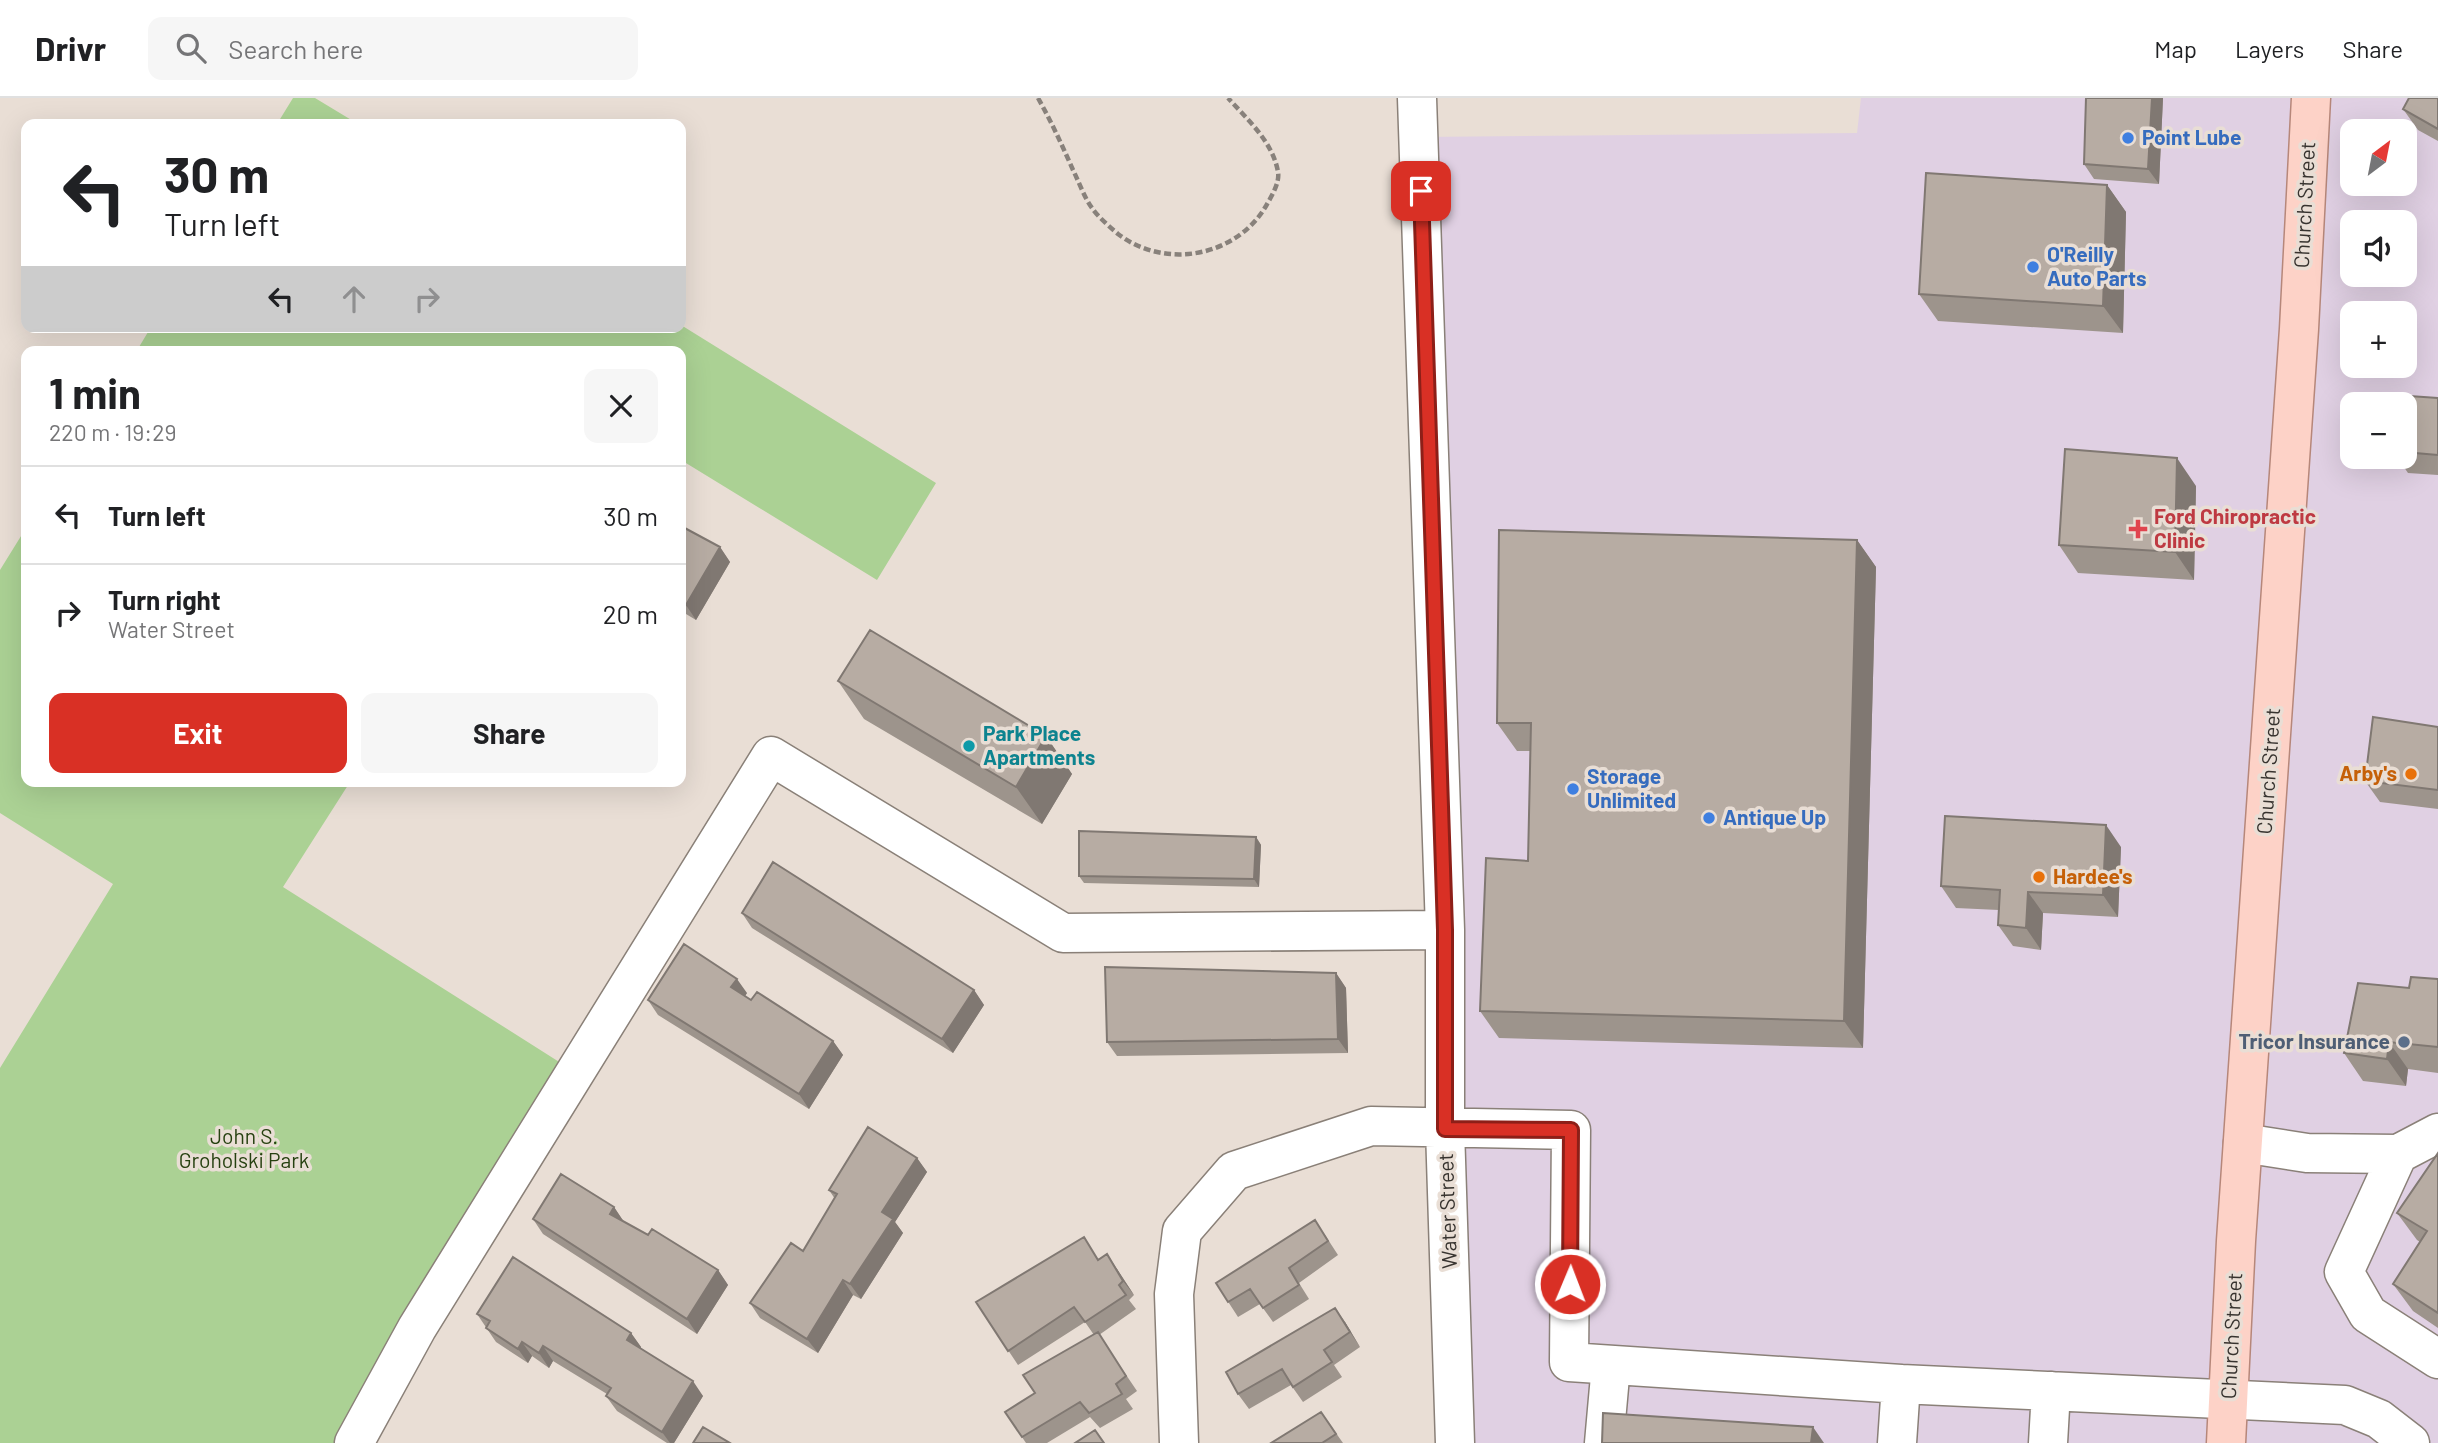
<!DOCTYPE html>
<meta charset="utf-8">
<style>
body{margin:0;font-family:Barlow,sans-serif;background:#f6f6f6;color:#202124;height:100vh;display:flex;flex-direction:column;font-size:26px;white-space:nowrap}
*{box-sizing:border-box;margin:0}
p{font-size:23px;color:#757577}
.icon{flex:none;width:38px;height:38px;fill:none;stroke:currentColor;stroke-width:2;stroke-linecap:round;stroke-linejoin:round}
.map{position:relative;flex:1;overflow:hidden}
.side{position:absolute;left:21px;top:248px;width:665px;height:441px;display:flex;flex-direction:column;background:#fff;border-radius:14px;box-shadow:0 7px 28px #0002}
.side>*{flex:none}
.banner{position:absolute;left:21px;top:21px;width:665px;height:214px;border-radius:14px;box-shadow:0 7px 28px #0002;background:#fff;color:#202124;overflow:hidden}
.needle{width:46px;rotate:32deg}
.controls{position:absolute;left:2340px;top:21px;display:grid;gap:14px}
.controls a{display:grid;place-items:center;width:77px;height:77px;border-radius:14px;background:#fff;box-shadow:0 7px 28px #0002;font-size:35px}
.pin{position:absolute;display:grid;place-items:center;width:60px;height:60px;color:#fff;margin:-30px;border-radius:14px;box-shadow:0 4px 10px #0006}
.me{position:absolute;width:77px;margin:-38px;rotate:1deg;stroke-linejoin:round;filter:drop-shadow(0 0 5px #0008)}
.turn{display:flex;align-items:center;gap:24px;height:147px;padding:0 28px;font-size:32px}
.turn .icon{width:91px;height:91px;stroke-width:2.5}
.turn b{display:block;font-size:49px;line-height:60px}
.lanes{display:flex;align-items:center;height:66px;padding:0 28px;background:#0003;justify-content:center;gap:35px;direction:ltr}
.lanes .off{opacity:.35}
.round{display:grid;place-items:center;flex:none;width:74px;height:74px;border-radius:14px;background:#f6f6f6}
.head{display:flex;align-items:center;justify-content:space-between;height:119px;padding:0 28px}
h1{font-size:42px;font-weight:700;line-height:52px}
.button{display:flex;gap:14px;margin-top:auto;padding:14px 28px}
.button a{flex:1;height:80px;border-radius:14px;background:#d93025;color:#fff;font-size:28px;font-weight:700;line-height:80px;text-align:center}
.button a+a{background:#f6f6f6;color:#202124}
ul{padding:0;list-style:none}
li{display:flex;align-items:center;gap:21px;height:98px;padding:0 28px;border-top:2px solid #e0e0e0}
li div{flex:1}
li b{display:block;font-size:26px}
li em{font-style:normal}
header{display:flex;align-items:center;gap:42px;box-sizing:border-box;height:98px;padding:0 35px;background:#fff;border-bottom:2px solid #e0e0e0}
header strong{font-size:33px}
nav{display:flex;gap:38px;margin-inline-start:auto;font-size:24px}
.search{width:490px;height:63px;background:#f6f6f6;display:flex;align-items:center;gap:18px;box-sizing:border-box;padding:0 24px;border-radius:14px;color:#757577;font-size:26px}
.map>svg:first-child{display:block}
.commercial{fill:#e0d0e3;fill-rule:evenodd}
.green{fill:#abd194}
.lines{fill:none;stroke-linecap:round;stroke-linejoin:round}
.minor-casing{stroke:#8a8078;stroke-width:41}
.major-casing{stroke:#b6877a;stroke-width:41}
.path{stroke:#88817b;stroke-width:4.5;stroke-dasharray:7 3.5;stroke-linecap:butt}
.minor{stroke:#fff;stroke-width:38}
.major{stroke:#fdd2c7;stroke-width:38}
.wall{fill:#9d948c}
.shaded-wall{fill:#807872}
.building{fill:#b7aca3;stroke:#807872;stroke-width:2}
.route-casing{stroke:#8d1f18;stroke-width:18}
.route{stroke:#d93025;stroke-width:12}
.shop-dot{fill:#3f7fe0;stroke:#e9ded5;stroke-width:2.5}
.health-dot{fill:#e0444e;stroke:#e9ded5;stroke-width:2.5}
.culture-dot{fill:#0f9aa8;stroke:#e9ded5;stroke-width:2.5}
.food-dot{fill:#e8710a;stroke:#e9ded5;stroke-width:2.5}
.service-dot{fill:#5c6f8a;stroke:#e9ded5;stroke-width:2.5}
.labels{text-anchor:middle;stroke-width:7;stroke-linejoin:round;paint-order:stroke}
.shop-label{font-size:21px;font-weight:bold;fill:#366cbe;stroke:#e9ded5;text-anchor:start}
.street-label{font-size:21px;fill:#37332f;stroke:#e9ded5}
.health-label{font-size:21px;font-weight:bold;fill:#be3a42;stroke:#e9ded5;text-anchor:start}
.culture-label{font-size:21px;font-weight:bold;fill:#0d838f;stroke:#e9ded5;text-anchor:start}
.food-label{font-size:21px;font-weight:bold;fill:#c56008;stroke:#e9ded5;text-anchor:end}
.service-label{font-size:21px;font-weight:bold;fill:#4e5e75;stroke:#e9ded5;text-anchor:end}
.park-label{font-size:21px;fill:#264110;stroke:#e9ded5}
</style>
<header>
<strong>Drivr</strong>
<div class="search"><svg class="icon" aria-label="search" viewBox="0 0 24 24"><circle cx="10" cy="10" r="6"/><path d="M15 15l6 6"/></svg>Search here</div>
<nav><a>Map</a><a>Layers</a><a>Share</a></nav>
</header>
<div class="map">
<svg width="2438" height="1345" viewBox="0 0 2438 1345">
<rect width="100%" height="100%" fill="#e9ded5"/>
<path class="commercial" d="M 1861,0 L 2438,0 L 2438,1345 L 1455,1345 L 1419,39 L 1857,35 ZM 2352,33 L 2404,33 L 2404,86 L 2352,86 ZM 2352,124 L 2404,124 L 2404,177 L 2352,177 ZM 2352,215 L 2404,215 L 2404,268 L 2352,268 ZM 2352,306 L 2404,306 L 2404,359 L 2352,359 Z"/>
<path class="green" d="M 293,0 L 315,0 L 358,26 L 277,26 Z
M 681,227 L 936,385 L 877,482 L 681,362 L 681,254 L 136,254 L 151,229 L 681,229 Z
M 26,430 L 26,684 L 350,684 L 283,789 L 575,974 L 348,1345 L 0,1345 L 0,970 L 113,786 L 0,715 L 0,472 Z"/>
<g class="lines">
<g class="minor-casing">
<path id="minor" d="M 1417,0 L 1445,832 L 1445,1031 L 1455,1345
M 2243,1045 L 2307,1055 L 2398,1056 L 2438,1035
M 2398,1056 L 2344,1174 L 2368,1216 L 2438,1261
M 354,1345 L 417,1230 L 771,658 L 1063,835 L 1445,832
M 1179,1345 L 1174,1196 L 1182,1133 L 1234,1073 L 1371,1028 L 1571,1032 L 1569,1264 L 1901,1286 L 2345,1307 L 2379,1321 L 2410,1345
M 1604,1345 L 1611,1267
M 1897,1345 L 1901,1286
M 2048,1345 L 2051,1293"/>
</g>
<g class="major-casing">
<path id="major" d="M 2226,1345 L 2236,1143 L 2299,231 L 2311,0"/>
</g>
<path class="path" d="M 1038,0 C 1051,23 1062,47 1073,72 C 1079,84 1084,99 1092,110 C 1098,119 1110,129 1118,136 C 1165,172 1236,159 1266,108 C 1271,99 1280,85 1278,74 C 1273,44 1247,21 1228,0"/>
<use href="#minor" class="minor"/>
<use href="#major" class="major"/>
</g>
<path class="wall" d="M 2163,0 L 2159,86 L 2094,81 L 2084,66 Z
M 2438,0 L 2438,43 L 2418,32 L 2403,11 Z
M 2107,87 L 2126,114 L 2123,235 L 1938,223 L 1919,196 Z
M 2438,300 L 2438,377 L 2408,375 L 2397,359 L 2404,359 L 2404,306 Z
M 2196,388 L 2194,482 L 2078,475 L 2059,447 Z
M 681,428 L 720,449 L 730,464 L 696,522 L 681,513 Z
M 1857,442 L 1876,469 L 1863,950 L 1499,940 L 1480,913 L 1528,763 L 1530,653 L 1517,653 L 1497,625 Z
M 838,583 L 1046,638 L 1072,676 L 1042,726 L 864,621 Z
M 2438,629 L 2438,711 L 2380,704 L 2365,683 Z
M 1256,739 L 1261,747 L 1259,789 L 1084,785 L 1079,778 Z
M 2121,749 L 2118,819 L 2043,815 L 2041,852 L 2013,848 L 1998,827 L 1999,812 L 1956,810 L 1941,788 Z
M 742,815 L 974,892 L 984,907 L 953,955 L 752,830 Z
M 1336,875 L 1346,890 L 1348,955 L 1117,958 L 1107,944 Z
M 2438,881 L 2438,975 L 2408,971 L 2406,988 L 2363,983 L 2344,955 L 2409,890 Z
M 747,895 L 745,898 L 751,902 L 833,943 L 843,957 L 809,1011 L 658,917 L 648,902 Z
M 2438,1055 L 2438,1230 L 2413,1213 L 2393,1186 L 2420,1144 L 2417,1142 L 2397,1115 Z
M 917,1060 L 927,1074 L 895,1124 L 903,1135 L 861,1201 L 853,1197 L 818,1255 L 760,1220 L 750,1205 L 803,1153 L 835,1101 L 829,1092 Z
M 614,1109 L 624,1124 L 648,1137 L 718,1172 L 728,1187 L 697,1236 L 543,1136 L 533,1121 Z
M 1325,1137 L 1338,1157 L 1299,1185 L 1309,1201 L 1273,1224 L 1260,1206 L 1238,1219 L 1216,1185 Z
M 1099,1161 L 1117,1171 L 1134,1197 L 1129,1202 L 1136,1211 L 1099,1237 L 1137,1293 L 1126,1301 L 1133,1311 L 1100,1330 L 1090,1319 L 1047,1345 L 1026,1345 L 1005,1314 L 1035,1295 L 1094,1237 L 1085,1224 L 1018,1267 L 976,1204 Z
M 477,1216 L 631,1235 L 641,1249 L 641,1250 L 703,1298 L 674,1345 L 667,1345 L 617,1313 L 606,1298 L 607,1296 L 553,1263 L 549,1270 L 532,1258 L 528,1265 L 496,1244 Z
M 1345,1224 L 1360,1249 L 1334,1267 L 1342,1279 L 1303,1304 L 1291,1287 L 1249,1311 L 1238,1296 Z
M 1321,1314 L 1343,1345 L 1271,1345 Z"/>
<path class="shaded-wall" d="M 2152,0 L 2163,0 L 2159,86 L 2148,71 Z
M 2107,87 L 2126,114 L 2123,235 L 2103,208 Z
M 2177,360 L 2196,388 L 2194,482 L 2175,454 Z
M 1857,442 L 1876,469 L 1863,950 L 1844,923 Z
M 720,449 L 730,464 L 696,522 L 686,507 Z
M 1046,638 L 1072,676 L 1042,726 L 1016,689 Z
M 2106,727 L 2121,749 L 2118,819 L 2103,797 Z
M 1256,739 L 1261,747 L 1259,789 L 1254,781 Z
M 2028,794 L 2043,815 L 2041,852 L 2026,830 Z
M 1336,875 L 1346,890 L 1348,955 L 1338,941 Z
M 737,881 L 747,895 L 741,904 L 731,889 Z
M 974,892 L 984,907 L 953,955 L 942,941 Z
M 833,943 L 843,957 L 809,1011 L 799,996 Z
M 2389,944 L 2408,971 L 2406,988 L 2387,961 Z
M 917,1060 L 927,1074 L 895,1124 L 903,1135 L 861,1201 L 850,1186 L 882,1114 Z
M 614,1109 L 624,1124 L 610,1116 Z
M 1107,1156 L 1117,1171 L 1134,1197 L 1123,1183 Z
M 718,1172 L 728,1187 L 697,1236 L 687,1221 Z
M 843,1182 L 853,1197 L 818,1255 L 807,1241 Z
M 1335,1210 L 1345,1224 L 1360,1249 L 1350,1234 Z
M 631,1235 L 641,1249 L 638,1257 L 627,1242 Z
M 522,1244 L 532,1258 L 528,1265 L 518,1251 Z
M 543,1248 L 553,1263 L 549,1270 L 539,1255 Z
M 693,1283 L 703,1298 L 674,1345 L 670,1345 L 662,1334 Z
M 1813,1329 L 1824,1345 L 1811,1345 Z"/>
<path class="building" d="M 2086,0 L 2152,0 L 2148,71 L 2084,66 Z
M 2409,0 L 2438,0 L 2438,31 L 2403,11 Z
M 1926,75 L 2107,87 L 2103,208 L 1919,196 Z
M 2395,297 L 2438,300 L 2438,357 L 2404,354 L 2404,306 L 2395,306 Z
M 2065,351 L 2177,360 L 2175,454 L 2059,447 Z
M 681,428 L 720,449 L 686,507 L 681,504 Z
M 1499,432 L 1857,442 L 1844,923 L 1480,913 L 1486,760 L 1528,763 L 1531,625 L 1497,625 Z
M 870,532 L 1046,638 L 1016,689 L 838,583 Z
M 2373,619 L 2438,629 L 2438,692 L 2365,683 Z
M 1945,718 L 2106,727 L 2103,797 L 2028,794 L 2026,830 L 1998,827 L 2000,792 L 1941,788 Z
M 1079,733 L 1256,739 L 1254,781 L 1079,778 Z
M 773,764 L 974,892 L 942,941 L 742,815 Z
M 684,846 L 737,881 L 731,889 L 751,902 L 757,894 L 833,943 L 799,996 L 648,902 Z
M 1105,869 L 1336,875 L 1338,941 L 1107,944 Z
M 2411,879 L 2438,881 L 2438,949 L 2389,944 L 2387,961 L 2344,955 L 2358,885 L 2409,890 Z
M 868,1029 L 917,1060 L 882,1114 L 893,1121 L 850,1186 L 843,1182 L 807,1241 L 750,1205 L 791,1145 L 803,1153 L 837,1096 L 829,1092 Z
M 2438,1055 L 2438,1215 L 2393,1186 L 2427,1133 L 2397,1115 Z
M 561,1076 L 614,1109 L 610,1116 L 648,1137 L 652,1131 L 718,1172 L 687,1221 L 533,1121 Z
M 1315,1122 L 1328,1143 L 1289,1170 L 1299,1187 L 1263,1210 L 1250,1191 L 1228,1204 L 1216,1185 Z
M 1084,1139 L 1098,1162 L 1107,1156 L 1123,1183 L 1119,1187 L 1126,1197 L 1085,1224 L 1074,1209 L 1008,1253 L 976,1204 Z
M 513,1159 L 631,1235 L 627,1242 L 693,1283 L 662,1334 L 606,1298 L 611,1290 L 543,1248 L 539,1255 L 522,1244 L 518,1251 L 486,1230 L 490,1223 L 477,1216 Z
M 1335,1210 L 1350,1234 L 1324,1252 L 1332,1264 L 1293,1289 L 1282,1271 L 1238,1296 L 1226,1274 Z
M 1098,1234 L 1126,1278 L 1116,1286 L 1122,1296 L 1089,1315 L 1080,1304 L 1022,1339 L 1005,1314 L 1035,1295 L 1023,1277 Z
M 1321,1314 L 1336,1336 L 1322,1345 L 1271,1345 Z
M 1603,1315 L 1813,1329 L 1811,1345 L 1602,1345 Z
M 703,1329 L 730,1345 L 693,1345 Z
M 1095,1332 L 1104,1345 L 1075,1345 Z"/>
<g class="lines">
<g class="route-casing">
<path id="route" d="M 1421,93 L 1445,832 L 1445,1031 L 1571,1032 L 1570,1186"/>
</g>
<use href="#route" class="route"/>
</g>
<g class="shop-dot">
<circle cx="2128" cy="40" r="7"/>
<circle cx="2033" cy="169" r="7"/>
<circle cx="1573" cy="691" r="7"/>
<circle cx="1709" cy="720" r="7"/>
</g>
<path class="health-dot" d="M2134.5 420.5h7v7h7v7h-7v7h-7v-7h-7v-7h7z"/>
<circle class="culture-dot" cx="969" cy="648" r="7"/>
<g class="food-dot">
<circle cx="2411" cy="676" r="7"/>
<circle cx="2039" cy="779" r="7"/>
</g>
<circle class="service-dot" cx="2404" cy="944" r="7"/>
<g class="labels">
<g class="shop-label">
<text x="2142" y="47">Point Lube</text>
<text x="2047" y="164">O'Reilly<tspan x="2047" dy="24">Auto Parts</tspan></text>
<text x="1587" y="686">Storage<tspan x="1587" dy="24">Unlimited</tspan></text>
<text x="1723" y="727">Antique Up</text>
</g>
<g class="street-label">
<text transform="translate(2305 107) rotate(-87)" y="7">Church Street</text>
<text transform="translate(2269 673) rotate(-86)" y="7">Church Street</text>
<text transform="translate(1448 1113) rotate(-92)" y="7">Water Street</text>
<text transform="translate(2232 1238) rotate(-87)" y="7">Church Street</text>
</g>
<g class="health-label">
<text x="2154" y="426">Ford Chiropractic<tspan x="2154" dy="24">Clinic</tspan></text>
</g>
<g class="culture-label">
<text x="983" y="643">Park Place<tspan x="983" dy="24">Apartments</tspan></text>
</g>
<g class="food-label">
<text x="2397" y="683">Arby's</text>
<text x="2053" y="786" text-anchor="start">Hardee's</text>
</g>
<g class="service-label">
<text x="2390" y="951">Tricor Insurance</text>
</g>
<g class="park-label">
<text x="244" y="1046">John S.<tspan x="244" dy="24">Groholski Park</tspan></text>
</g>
</g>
</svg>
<div class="controls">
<a><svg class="needle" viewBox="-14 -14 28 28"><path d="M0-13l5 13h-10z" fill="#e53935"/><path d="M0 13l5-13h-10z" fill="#757577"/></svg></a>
<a><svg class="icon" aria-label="sound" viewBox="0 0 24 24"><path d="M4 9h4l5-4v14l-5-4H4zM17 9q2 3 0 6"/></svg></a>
<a>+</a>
<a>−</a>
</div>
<div class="pin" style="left:1421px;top:93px;background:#d93025"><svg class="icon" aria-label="arrive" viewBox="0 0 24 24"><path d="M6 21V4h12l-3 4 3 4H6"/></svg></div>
<svg class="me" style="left:1570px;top:1186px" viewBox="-20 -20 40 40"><circle r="17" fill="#d93025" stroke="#fff" stroke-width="3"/><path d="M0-11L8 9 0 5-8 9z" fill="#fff"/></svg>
<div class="banner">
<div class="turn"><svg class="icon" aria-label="left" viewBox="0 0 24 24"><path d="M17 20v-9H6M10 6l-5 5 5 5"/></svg><div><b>30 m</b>Turn left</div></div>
<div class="lanes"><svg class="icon" aria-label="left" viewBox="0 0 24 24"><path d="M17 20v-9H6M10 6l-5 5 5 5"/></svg><svg class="icon off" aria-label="ahead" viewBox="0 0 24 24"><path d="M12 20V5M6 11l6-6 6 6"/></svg><svg class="icon off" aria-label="right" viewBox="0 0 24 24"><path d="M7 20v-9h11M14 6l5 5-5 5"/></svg></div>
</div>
<section class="side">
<div class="head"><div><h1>1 min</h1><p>220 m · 19:29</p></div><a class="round"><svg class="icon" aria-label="close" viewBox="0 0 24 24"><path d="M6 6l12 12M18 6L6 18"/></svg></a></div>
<ul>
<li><svg class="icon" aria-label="left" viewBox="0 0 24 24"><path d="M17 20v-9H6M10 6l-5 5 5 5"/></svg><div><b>Turn left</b></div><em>30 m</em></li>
<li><svg class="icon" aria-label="right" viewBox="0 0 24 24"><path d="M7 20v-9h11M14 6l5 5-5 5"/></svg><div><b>Turn right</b><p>Water Street</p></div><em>20 m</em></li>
</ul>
<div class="button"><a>Exit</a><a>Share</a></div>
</section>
</div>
